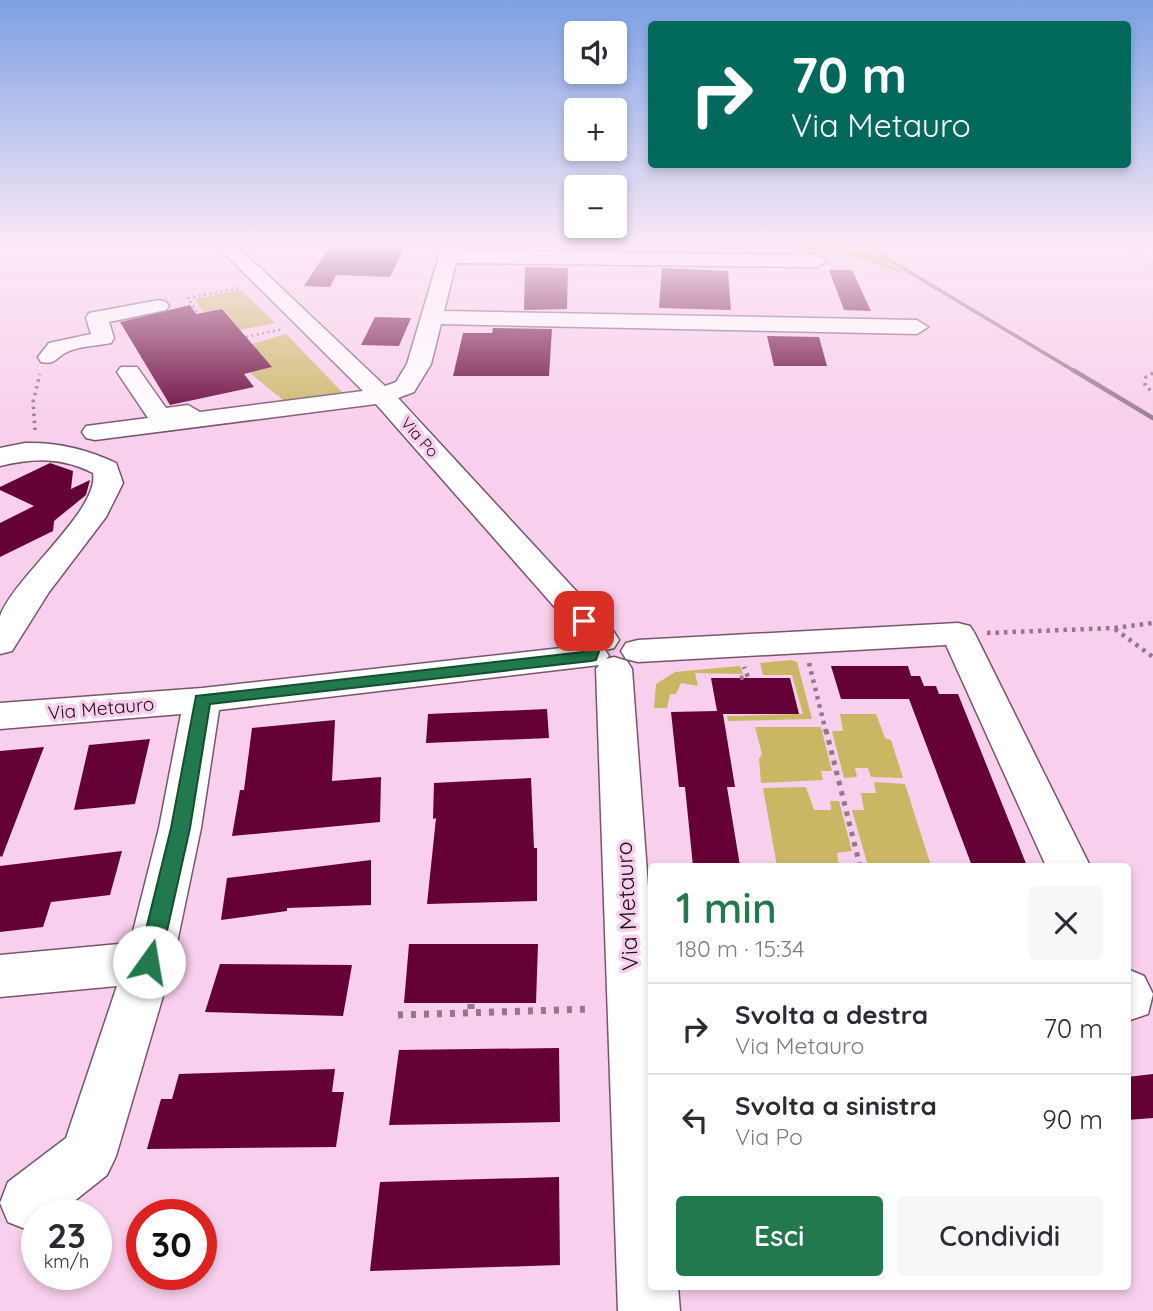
<!DOCTYPE html>
<html lang="it">
<meta charset="utf-8">
<style>
body{margin:0;font-family:Quicksand,sans-serif;background:#f7f7f7;color:#2b2b33;height:100vh;display:flex;flex-direction:column;font-size:26px;white-space:nowrap}
*{box-sizing:border-box;margin:0}
p{font-size:23px;color:#7c7c81}
.icon{flex:none;width:38px;height:38px;fill:none;stroke:currentColor;stroke-width:2;stroke-linecap:round;stroke-linejoin:round}
.map{position:relative;flex:1;overflow:hidden}
.details{position:absolute;left:648px;top:863px;width:483px;height:427px;display:flex;flex-direction:column;background:#fff;border-radius:7px;box-shadow:0 4px 10px #0003}
.details>*{flex:none}
.top-card{position:absolute;left:648px;top:21px;width:483px;height:147px;border-radius:7px;box-shadow:0 4px 10px #0003;background:#00695c;color:#fff;overflow:hidden}
.fabs{position:absolute;left:564px;top:21px;display:grid;gap:14px}
.fabs a{display:grid;place-items:center;width:63px;height:63px;border-radius:7px;background:#fff;box-shadow:0 4px 10px #0003;font-size:35px}
.speed{position:absolute;left:21px;top:1199px;display:flex;gap:14px;font-size:35px;font-weight:700;text-align:center}
.speed>*{display:grid;place-content:center;width:91px;height:91px;border-radius:50%;background:#fff;box-shadow:0 4px 10px #0003;line-height:1}
.speed small{font-size:18px;font-weight:400}
.speed .limit{border:10px solid #d22;background:#fff;color:#111}
.pin{position:absolute;display:grid;place-items:center;width:60px;height:60px;color:#fff;margin:-30px;border-radius:14px;box-shadow:0 4px 10px #0006}
.me{position:absolute;width:77px;margin:-38px;rotate:13deg;stroke-linejoin:round;filter:drop-shadow(0 0 5px #0008)}
.turn{display:flex;align-items:center;gap:24px;height:147px;padding:0 28px;font-size:32px}
.turn .icon{width:91px;height:91px;stroke-width:2.5}
.turn b{display:block;font-size:49px;line-height:60px}
.round{display:grid;place-items:center;flex:none;width:74px;height:74px;border-radius:7px;background:#f7f7f7}
.head{display:flex;align-items:center;justify-content:space-between;height:119px;padding:0 28px}
h1{font-size:42px;font-weight:600;line-height:52px;color:#21794d}
.action{display:flex;gap:14px;margin-top:auto;padding:14px 28px}
.action a{flex:1;height:80px;border-radius:7px;background:#21794d;color:#fff;font-size:28px;font-weight:600;line-height:80px;text-align:center}
.action a+a{background:#f7f7f7;color:#2b2b33}
ul{padding:0;list-style:none}
li{display:flex;align-items:center;gap:21px;height:91px;padding:0 28px;border-top:2px solid #e1e1e2}
li div{flex:1}
li b{display:block;font-size:26px}
li em{font-style:normal}
.map>svg:first-child{display:block}
.green{fill:#cab764}
.forest{fill:#c4ab32}
.building{fill:#650036}
.lines{fill:none;stroke-linecap:round;stroke-linejoin:round}
.minor-casing{stroke:#78556f;stroke-width:3}
.path-far4{stroke:#94778c;stroke-width:2.5;stroke-dasharray:2 3.5;stroke-linecap:butt}
.path-far3{stroke:#94778c;stroke-width:3.5;stroke-dasharray:2.5 4.5;stroke-linecap:butt}
.path-far2{stroke:#94778c;stroke-width:4.5;stroke-dasharray:3.5 5;stroke-linecap:butt}
.path-far1{stroke:#94778c;stroke-width:5;stroke-dasharray:4.5 6;stroke-linecap:butt}
.path{stroke:#94778c;stroke-width:7;stroke-dasharray:5 8;stroke-linecap:butt}
.minor{fill:#fff;fill-rule:evenodd}
.rail-far1{stroke:#95788d;stroke-width:3.5}
.rail{stroke:#95788d;stroke-width:4.5}
.route{fill:#21794d;stroke:#154f32;stroke-width:2}
.labels{text-anchor:middle;stroke-width:7;stroke-linejoin:round;paint-order:stroke}
.far-street-label{font-size:16px;fill:#1d0f1a;stroke:#f8cfec}
.street-label{font-size:19px;fill:#1d0f1a;stroke:#f8cfec}
.near-street-label{font-size:23px;fill:#1d0f1a;stroke:#f8cfec}
</style>
<div class="map">
<svg width="1153" height="1311" viewBox="0 0 1153 1311">
<rect width="100%" height="100%" fill="#f8cfec"/>
<path class="green" d="M 739,246 L 811,246 L 807,249 L 813,254 L 741,254 Z
M 241,290 L 275,323 L 240,330 L 223,309 L 203,312 L 195,299 Z
M 286,334 L 343,393 L 283,400 L 250,373 L 272,367 L 252,344 Z
M 791,660 L 797,662 L 812,719 L 728,721 L 727,716 L 803,714 L 792,675 L 763,675 L 760,663 Z
M 740,666 L 743,674 L 695,673 L 698,686 L 681,683 L 676,694 L 670,694 L 667,708 L 654,708 L 656,684 L 675,672 Z
M 840,714 L 876,714 L 885,738 L 891,740 L 903,778 L 871,777 L 868,768 L 855,768 L 857,777 L 844,778 L 832,731 L 843,731 Z
M 755,727 L 821,727 L 832,771 L 821,771 L 823,780 L 761,783 L 759,759 L 762,754 Z
M 874,782 L 905,784 L 931,866 L 868,866 L 852,810 L 864,810 L 861,793 L 876,793 Z
M 806,787 L 814,810 L 831,810 L 830,801 L 839,801 L 852,851 L 837,853 L 839,866 L 777,866 L 763,788 Z"/>
<path class="forest" d="M 811,246 L 858,246 L 908,275 L 845,254 L 813,254 L 807,248 Z"/>
<path class="building" d="M 330,246 L 405,246 L 390,277 L 336,275 L 330,287 L 304,286 Z
M 525,267 L 568,268 L 567,309 L 524,310 Z
M 662,268 L 728,271 L 731,310 L 659,308 Z
M 829,270 L 852,270 L 871,311 L 844,310 Z
M 190,305 L 196,314 L 222,309 L 272,367 L 244,374 L 254,387 L 170,405 L 120,322 Z
M 375,317 L 411,318 L 399,346 L 361,345 Z
M 493,328 L 552,329 L 549,376 L 453,376 L 463,333 L 492,333 Z
M 767,336 L 819,337 L 827,366 L 774,366 Z
M 50,463 L 73,471 L 71,489 L 90,480 L 86,495 L 54,521 L 53,531 L 0,557 L 0,523 L 34,506 L 0,490 L 0,487 Z
M 831,666 L 908,666 L 911,676 L 920,676 L 924,686 L 936,686 L 939,694 L 958,694 L 1027,866 L 972,866 L 909,699 L 841,699 Z
M 711,678 L 790,678 L 799,714 L 723,714 L 735,787 L 727,787 L 740,866 L 693,866 L 685,787 L 679,787 L 671,712 L 717,711 Z
M 547,709 L 549,738 L 426,743 L 428,714 Z
M 335,720 L 332,781 L 381,777 L 380,822 L 232,836 L 240,790 L 244,790 L 252,728 Z
M 150,739 L 135,804 L 74,810 L 89,745 Z
M 44,747 L 2,857 L 0,856 L 0,751 Z
M 531,778 L 534,848 L 537,848 L 537,901 L 427,904 L 436,818 L 433,819 L 434,783 Z
M 122,851 L 110,895 L 51,902 L 43,927 L 0,932 L 0,866 Z
M 371,860 L 371,905 L 287,908 L 287,911 L 221,920 L 227,878 Z
M 409,944 L 538,944 L 536,1003 L 404,1003 Z
M 220,964 L 352,965 L 343,1016 L 205,1012 Z
M 559,1048 L 560,1122 L 389,1125 L 399,1050 Z
M 335,1069 L 332,1092 L 344,1092 L 336,1147 L 147,1149 L 161,1099 L 172,1099 L 179,1074 Z
M 1153,1074 L 1153,1118 L 1127,1120 L 1127,1077 Z
M 559,1177 L 560,1265 L 370,1271 L 380,1182 Z"/>
<g class="lines">
<g class="minor-casing">
<path id="minor" d="M 217,246 L 237,246 L 385,386 L 396,382 L 407,364 L 442,246 L 460,246 L 459,251 L 817,255 L 827,261 L 817,267 L 456,263 L 444,311 L 917,320 L 928,327 L 917,334 L 441,324 L 431,364 L 414,392 L 398,398 L 614,632 L 619,640 L 614,648 L 605,650 L 609,656 L 606,659 L 614,657 L 627,661 L 632,669 L 651,927 L 651,1286 L 678,1286 L 680,1311 L 618,1311 L 596,669 L 599,665 L 219,710 L 201,828 L 173,962 L 116,1156 L 107,1175 L 58,1214 L 37,1214 L 37,1227 L 28,1230 L 8,1222 L 0,1203 L 8,1182 L 66,1138 L 117,986 L 0,997 L 0,955 L 130,943 L 159,828 L 181,714 L 0,729 L 0,703 L 202,688 L 588,645 L 376,404 L 95,440 L 86,438 L 82,432 L 86,426 L 148,418 L 117,372 L 121,367 L 137,367 L 166,408 L 188,405 L 200,412 L 363,391 Z
M 159,300 L 166,302 L 169,306 L 166,310 L 109,322 L 114,338 L 111,343 C 97,346 77,346 65,353 C 55,359 55,365 41,362 L 38,357 L 49,343 L 91,334 L 86,318 L 89,313 Z
M 25,443 C 56,442 87,449 116,463 L 123,483 L 106,517 L 49,592 L 12,651 L 0,654 C 0,643 0,626 0,616 C 14,577 100,510 93,473 C 61,457 34,458 0,466 L 0,448 Z
M 958,623 L 970,626 L 975,634 L 1090,866 L 1046,866 L 946,645 L 638,662 L 626,659 L 621,651 L 626,643 L 638,640 Z
M 1127,969 L 1144,976 L 1153,994 L 1148,1014 L 1127,1021 Z"/>
</g>
<path class="path-far4" d="M 1131,246 L 1153,264
M 197,312 L 188,298 L 240,288
M 246,337 L 283,329"/>
<path class="path-far3" d="M 1153,373 L 1146,377 L 1145,385 L 1153,393
M 35,430 L 33,402 L 40,374"/>
<path class="path-far2" d="M 1115,629 L 1153,657
M 987,633 L 1114,628 L 1153,623
M 809,663 L 826,732
M 740,678 L 748,677 L 744,667"/>
<path class="path-far1" d="M 826,730 L 860,866"/>
<path class="path" d="M 471,1004 L 471,1012
M 398,1015 L 592,1009"/>
<use href="#minor" class="minor"/>
<path class="rail-far1" d="M 866,246 L 1076,372"/>
<path class="rail" d="M 1073,370 L 1153,418"/>
</g>
<linearGradient id="sky" x2="0" y2="1"><stop stop-color="#7ba0e4"/><stop offset="0.57" stop-color="#fce9f6"/><stop offset="1" stop-color="#fce9f6" stop-opacity="0"/></linearGradient>
<rect width="1153" height="430" fill="url(#sky)"/>
<path class="route" d="M 584,616 L 590,617 L 610,640 L 600,649 L 596,660 L 591,661 L 210,704 L 190,828 L 160,962 L 156,969 L 149,972 L 141,969 L 138,962 L 171,828 L 196,696 L 583,652 L 586,643 L 593,639 L 577,621 Z"/>
<g class="labels">
<g class="far-street-label">
<text transform="translate(420 437) rotate(48)" y="6">Via Po</text>
</g>
<g class="street-label">
<text transform="translate(101 708) rotate(-5)" y="7">Via Metauro</text>
</g>
<g class="near-street-label">
<text transform="translate(627 906) rotate(-93)" y="8">Via Metauro</text>
</g>
</g>
</svg>
<div class="fabs">
<a><svg class="icon" aria-label="sound" viewBox="0 0 24 24"><path d="M4 9h4l5-4v14l-5-4H4zM17 9q2 3 0 6"/></svg></a>
<a>+</a>
<a>−</a>
</div>
<div class="speed"><div>23<small>km/h</small></div><div class="limit">30</div></div>
<div class="pin" style="left:584px;top:621px;background:#d93025"><svg class="icon" aria-label="arrive" viewBox="0 0 24 24"><path d="M6 21V4h12l-3 4 3 4H6"/></svg></div>
<svg class="me" style="left:149px;top:962px" viewBox="-20 -20 40 40"><circle r="19" fill="#fff"/><path d="M0-13L10 11 0 6-10 11z" fill="#21794d"/></svg>
<div class="top-card">
<div class="turn"><svg class="icon" aria-label="right" viewBox="0 0 24 24"><path d="M7 20v-9h11M14 6l5 5-5 5"/></svg><div><b>70 m</b>Via Metauro</div></div>
</div>
<section class="details">
<div class="head"><div><h1>1 min</h1><p>180 m · 15:34</p></div><a class="round"><svg class="icon" aria-label="close" viewBox="0 0 24 24"><path d="M6 6l12 12M18 6L6 18"/></svg></a></div>
<ul>
<li><svg class="icon" aria-label="right" viewBox="0 0 24 24"><path d="M7 20v-9h11M14 6l5 5-5 5"/></svg><div><b>Svolta a destra</b><p>Via Metauro</p></div><em>70 m</em></li>
<li><svg class="icon" aria-label="left" viewBox="0 0 24 24"><path d="M17 20v-9H6M10 6l-5 5 5 5"/></svg><div><b>Svolta a sinistra</b><p>Via Po</p></div><em>90 m</em></li>
</ul>
<div class="action"><a>Esci</a><a>Condividi</a></div>
</section>
</div>
